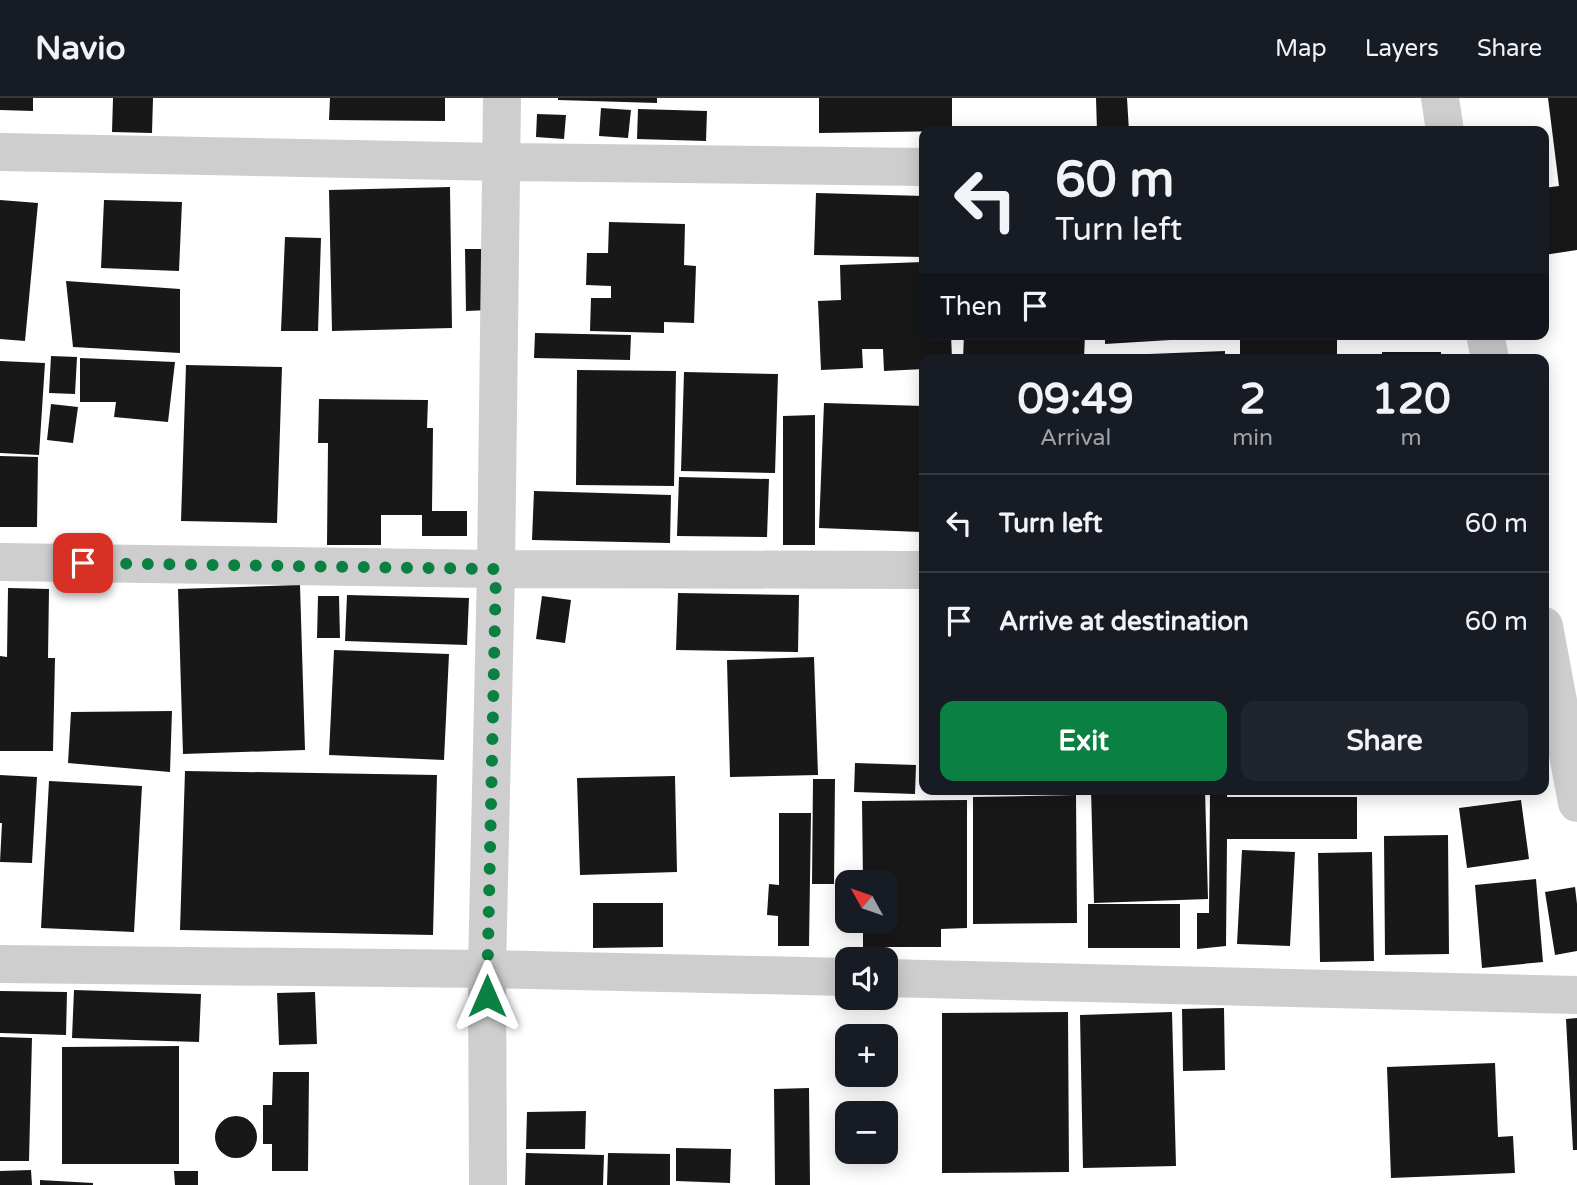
<!DOCTYPE html>
<meta charset="utf-8">
<style>
body{margin:0;font-family:"Varela Round",sans-serif;background:#20242c;color:#f1f3f6;height:100vh;display:flex;flex-direction:column;font-size:26px;white-space:nowrap}
*{box-sizing:border-box;margin:0}
p{font-size:23px;color:#9ea1a6}
.icon{flex:none;width:38px;height:38px;fill:none;stroke:currentColor;stroke-width:2;stroke-linecap:round;stroke-linejoin:round}
.map{position:relative;flex:1;overflow:hidden}
.sheet{position:absolute;left:919px;top:256px;width:630px;height:441px;display:flex;flex-direction:column;background:#171b24;border-radius:14px;box-shadow:0 4px 18px #0003}
.sheet>*{flex:none}
.guide{position:absolute;left:919px;top:28px;width:630px;height:214px;border-radius:14px;box-shadow:0 4px 18px #0003;background:#171b24;color:#f1f3f6;overflow:hidden}
.needle{width:46px;rotate:310deg}
.controls{position:absolute;left:835px;top:772px;display:grid;gap:14px}
.controls a{display:grid;place-items:center;width:63px;height:63px;border-radius:14px;background:#171b24;box-shadow:0 4px 18px #0003;font-size:35px}
.pin{position:absolute;display:grid;place-items:center;width:60px;height:60px;color:#fff;margin:-30px;border-radius:14px;box-shadow:0 4px 10px #0006}
.me{position:absolute;width:77px;margin:-38px;rotate:0deg;stroke-linejoin:round;filter:drop-shadow(0 0 5px #0008)}
.turn{display:flex;align-items:center;gap:24px;height:147px;padding:0 21px;font-size:32px}
.turn .icon{width:91px;height:91px;stroke-width:2.5}
.turn b{display:block;font-size:49px;line-height:60px}
.then{display:flex;align-items:center;height:66px;padding:0 21px;background:#0003;gap:14px;font-size:26px}
.eta{display:flex;justify-content:space-evenly;align-items:center;height:119px;text-align:center}
.eta b{font-size:42px;font-weight:700;line-height:49px}
.primary-button{display:flex;gap:14px;margin-top:auto;padding:14px 21px}
.primary-button a{flex:1;height:80px;border-radius:14px;background:#0b8043;color:#fff;font-size:28px;font-weight:700;line-height:80px;text-align:center}
.primary-button a+a{background:#20242c;color:#f1f3f6}
ul{padding:0;list-style:none}
li{display:flex;align-items:center;gap:21px;height:98px;padding:0 21px;border-top:2px solid #363941}
li div{flex:1}
li b{display:block;font-size:26px}
li em{font-style:normal}
header{display:flex;align-items:center;gap:42px;box-sizing:border-box;height:98px;padding:0 35px;background:#171b24;border-bottom:2px solid #363941}
header strong{font-size:33px}
nav{display:flex;gap:38px;margin-inline-start:auto;font-size:24px}
.map>svg:first-child{display:block}
.building{fill:#181818}
.lines{fill:none;stroke-linecap:round;stroke-linejoin:round}
.minor{stroke:#cecece;stroke-width:38}
.route{stroke:#0b8043;stroke-width:12;stroke-dasharray:0 21.6}
</style>
<header>
<strong>Navio</strong>
<nav><a>Map</a><a>Layers</a><a>Share</a></nav>
</header>
<div class="map">
<svg width="1577" height="1087" viewBox="0 0 1577 1087">
<rect width="100%" height="100%" fill="#fff"/>
<path class="building" d="M 0,0 L 33,0 L 33,13 L 0,12 Z
M 113,0 L 153,0 L 152,35 L 112,34 Z
M 330,0 L 445,0 L 445,23 L 329,22 Z
M 558,0 L 657,0 L 657,5 L 558,2 Z
M 819,0 L 952,0 L 952,33 L 819,35 Z
M 1096,0 L 1127,0 L 1129,33 L 1097,33 Z
M 1548,0 L 1577,0 L 1577,152 L 1544,157 L 1544,90 L 1559,88 Z
M 601,10 L 631,12 L 628,40 L 599,38 Z
M 638,11 L 707,13 L 706,43 L 637,41 Z
M 537,16 L 566,17 L 564,41 L 536,39 Z
M 450,89 L 452,230 L 332,233 L 329,92 Z
M 816,95 L 924,98 L 924,159 L 814,157 Z
M 0,102 L 38,105 L 25,243 L 0,241 Z
M 104,102 L 182,104 L 179,173 L 101,170 Z
M 609,124 L 685,126 L 684,167 L 696,168 L 694,225 L 664,224 L 664,235 L 590,233 L 591,200 L 611,200 L 611,188 L 586,187 L 587,155 L 608,155 Z
M 285,139 L 321,140 L 318,233 L 281,233 Z
M 465,151 L 490,151 L 491,212 L 466,213 Z
M 924,164 L 924,236 L 951,236 L 952,261 L 924,261 L 924,271 L 884,273 L 883,251 L 862,251 L 863,270 L 821,272 L 818,203 L 841,202 L 840,167 Z
M 66,183 L 180,191 L 180,255 L 73,249 Z
M 535,235 L 631,237 L 630,262 L 534,260 Z
M 964,236 L 1085,236 L 1084,261 L 963,261 Z
M 1105,236 L 1219,236 L 1219,239 L 1105,246 Z
M 1240,236 L 1337,236 L 1337,261 L 1240,261 Z
M 1225,253 L 1225,261 L 1150,261 L 1149,256 Z
M 1382,254 L 1441,254 L 1441,261 L 1382,261 Z
M 51,258 L 77,259 L 75,296 L 49,295 Z
M 80,260 L 175,264 L 168,324 L 114,319 L 116,304 L 80,304 Z
M 0,263 L 45,265 L 39,357 L 0,355 Z
M 186,267 L 282,269 L 277,425 L 181,423 Z
M 577,272 L 676,273 L 674,388 L 576,387 Z
M 684,274 L 778,276 L 775,375 L 681,373 Z
M 319,301 L 428,302 L 427,330 L 433,330 L 432,413 L 467,413 L 467,438 L 422,438 L 422,417 L 381,417 L 381,447 L 327,447 L 328,345 L 318,345 Z
M 824,305 L 924,308 L 921,434 L 819,430 Z
M 51,306 L 78,309 L 73,345 L 47,342 Z
M 815,317 L 815,447 L 783,447 L 783,318 Z
M 0,358 L 38,359 L 37,429 L 0,429 Z
M 679,379 L 769,381 L 767,439 L 677,438 Z
M 534,393 L 671,397 L 670,445 L 532,442 Z
M 300,487 L 305,652 L 183,656 L 178,491 Z
M 8,490 L 49,491 L 48,560 L 55,560 L 53,653 L 0,653 L 0,558 L 7,559 Z
M 678,495 L 799,497 L 798,554 L 676,552 Z
M 347,497 L 469,500 L 467,547 L 345,543 Z
M 318,498 L 339,498 L 340,540 L 317,540 Z
M 542,498 L 571,502 L 565,545 L 536,541 Z
M 334,552 L 449,556 L 444,662 L 329,657 Z
M 814,559 L 818,677 L 730,679 L 727,562 Z
M 172,613 L 170,674 L 68,665 L 71,614 Z
M 855,665 L 916,667 L 915,696 L 854,694 Z
M 185,673 L 437,677 L 433,837 L 180,832 Z
M 0,677 L 37,679 L 32,765 L 0,764 L 2,725 L 0,725 Z
M 675,678 L 677,774 L 580,777 L 577,680 Z
M 813,681 L 835,681 L 834,786 L 812,786 Z
M 49,683 L 142,688 L 134,834 L 41,830 Z
M 1091,691 L 1205,691 L 1208,801 L 1094,805 Z
M 1210,691 L 1227,691 L 1227,699 L 1357,699 L 1357,741 L 1227,741 L 1226,848 L 1197,851 L 1197,815 L 1209,815 Z
M 1076,697 L 1077,825 L 973,826 L 973,699 Z
M 967,702 L 967,830 L 941,831 L 941,849 L 863,849 L 863,822 L 886,822 L 886,784 L 863,784 L 862,703 Z
M 1521,702 L 1529,761 L 1467,770 L 1459,710 Z
M 779,715 L 811,715 L 809,848 L 778,848 L 778,818 L 767,817 L 769,786 L 779,787 Z
M 1448,737 L 1449,856 L 1385,857 L 1384,738 Z
M 1242,752 L 1295,754 L 1290,848 L 1237,846 Z
M 1372,754 L 1374,863 L 1320,864 L 1318,755 Z
M 1536,781 L 1543,864 L 1482,870 L 1475,787 Z
M 1575,789 L 1577,806 L 1577,853 L 1555,857 L 1545,794 Z
M 593,805 L 663,805 L 663,849 L 593,850 Z
M 1088,806 L 1180,806 L 1180,850 L 1088,850 Z
M 74,892 L 201,896 L 199,944 L 72,940 Z
M 0,893 L 67,894 L 66,937 L 0,935 Z
M 315,894 L 317,946 L 279,947 L 277,895 Z
M 1224,910 L 1225,972 L 1183,973 L 1182,911 Z
M 1068,914 L 1069,1074 L 942,1075 L 942,915 Z
M 1172,914 L 1176,1068 L 1083,1070 L 1080,917 Z
M 1577,920 L 1577,1052 L 1573,1052 L 1566,921 Z
M 0,939 L 32,940 L 29,1063 L 0,1063 Z
M 179,948 L 179,1066 L 62,1066 L 62,949 Z
M 1495,965 L 1498,1039 L 1513,1038 L 1515,1075 L 1391,1080 L 1387,969 Z
M 273,974 L 309,974 L 308,1073 L 272,1073 L 272,1046 L 263,1046 L 263,1007 L 272,1007 Z
M 809,990 L 810,1087 L 775,1087 L 774,991 Z
M 586,1013 L 585,1051 L 526,1051 L 527,1014 Z
M215 1039a21 21 0 1 1 42 0a21 21 0 1 1-42 0Z
M 676,1050 L 731,1051 L 730,1085 L 676,1083 Z
M 526,1055 L 604,1057 L 603,1087 L 525,1087 Z
M 608,1055 L 670,1056 L 670,1087 L 607,1087 Z
M 31,1072 L 32,1087 L 0,1087 L 0,1073 Z
M 174,1073 L 198,1073 L 198,1087 L 175,1087 Z
M 40,1082 L 93,1085 L 93,1087 L 40,1087 Z"/>
<g class="lines">
<path class="minor" d="M 1440,0 L 1445,33
M 0,54 L 501,64 L 924,69
M 1485,236 L 1490,261
M 0,464 L 496,471 L 924,472
M 1544,528 L 1577,705
M 0,866 L 487,871 L 496,471 L 502,0
M 886,880 L 1577,897
M 488,1087 L 487,871 L 847,879"/>
</g>
<g class="lines">
<path class="route" d="M 83,465 L 496,471 L 487,898"/>
</g>
</svg>
<div class="controls">
<a><svg class="needle" viewBox="-14 -14 28 28"><path d="M0-13l5 13h-10z" fill="#e53935"/><path d="M0 13l5-13h-10z" fill="#9ea1a6"/></svg></a>
<a><svg class="icon" aria-label="sound" viewBox="0 0 24 24"><path d="M4 9h4l5-4v14l-5-4H4zM17 9q2 3 0 6"/></svg></a>
<a>+</a>
<a>−</a>
</div>
<div class="pin" style="left:83px;top:465px;background:#d93025"><svg class="icon" aria-label="arrive" viewBox="0 0 24 24"><path d="M6 21V4h12l-3 4 3 4H6"/></svg></div>
<svg class="me" style="left:487px;top:898px" viewBox="-20 -20 40 40"><path d="M0-17L14 15 0 8-14 15z" fill="#0b8043" stroke="#fff" stroke-width="4"/></svg>
<div class="guide">
<div class="turn"><svg class="icon" aria-label="left" viewBox="0 0 24 24"><path d="M17 20v-9H6M10 6l-5 5 5 5"/></svg><div><b>60 m</b>Turn left</div></div>
<div class="then">Then<svg class="icon" aria-label="arrive" viewBox="0 0 24 24"><path d="M6 21V4h12l-3 4 3 4H6"/></svg></div>
</div>
<section class="sheet">
<div class="eta">
<div><b>09:49</b><p>Arrival</p></div>
<div><b>2</b><p>min</p></div>
<div><b>120</b><p>m</p></div>
</div>
<ul>
<li><svg class="icon" aria-label="left" viewBox="0 0 24 24"><path d="M17 20v-9H6M10 6l-5 5 5 5"/></svg><div><b>Turn left</b></div><em>60 m</em></li>
<li><svg class="icon" aria-label="arrive" viewBox="0 0 24 24"><path d="M6 21V4h12l-3 4 3 4H6"/></svg><div><b>Arrive at destination</b></div><em>60 m</em></li>
</ul>
<div class="primary-button"><a>Exit</a><a>Share</a></div>
</section>
</div>
